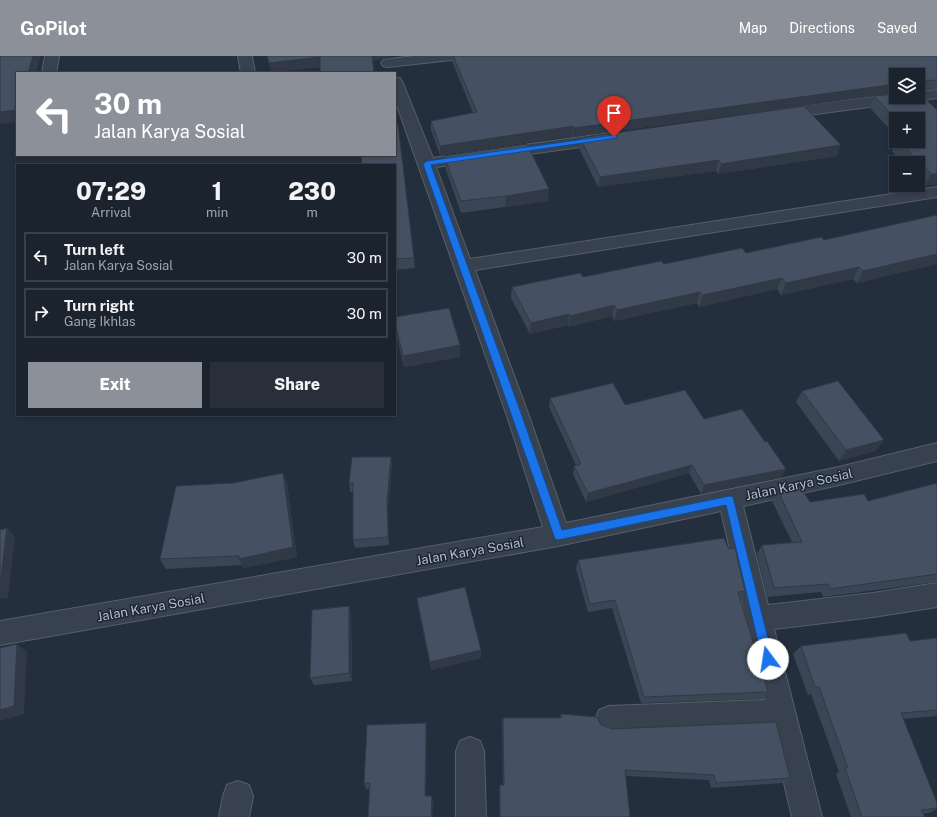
<!DOCTYPE html>
<meta charset="utf-8">
<style>
body{margin:0;font-family:"Public Sans",sans-serif;background:#282f3a;color:#f1f3f6;height:100vh;display:flex;flex-direction:column;font-size:15px;white-space:nowrap}
*{box-sizing:border-box;margin:0}
p{font-size:13px;color:#a0a4aa}
.icon{flex:none;width:22px;height:22px;fill:none;stroke:currentColor;stroke-width:2;stroke-linecap:round;stroke-linejoin:round}
.map{position:relative;flex:1;overflow:hidden}
.details{position:absolute;left:16px;top:108px;width:380px;height:252px;display:flex;flex-direction:column;background:#1b232e;border-radius:0px;box-shadow:0 2px 6px #0003,0 0 0 1px #39404a}
.details>*{flex:none}
.top-card{position:absolute;left:16px;top:16px;width:380px;height:84px;border-radius:0px;box-shadow:0 2px 6px #0003,0 0 0 1px #39404a;background:#8c9099;color:#fff;overflow:hidden}
.buttons{position:absolute;left:889px;top:12px;display:grid;gap:8px}
.buttons a{display:grid;place-items:center;width:36px;height:36px;border-radius:0px;background:#1b232e;box-shadow:0 2px 6px #0003,0 0 0 1px #39404a;font-size:20px}
.pin{position:absolute;display:grid;place-items:center;width:34px;height:34px;color:#fff;margin:-41px -17px;border-radius:50% 50% 50% 0;rotate:-45deg;box-shadow:0 0 4px #0007}
.pin .icon{rotate:45deg}
.me{position:absolute;width:44px;margin:-22px;rotate:346deg;stroke-linejoin:round;filter:drop-shadow(0 0 3px #0008)}
.turn{display:flex;align-items:center;gap:14px;height:84px;padding:0 12px;font-size:18px}
.turn .icon{width:52px;height:52px;stroke-width:2.5}
.turn b{display:block;font-size:28px;line-height:34px}
.eta{display:flex;justify-content:space-evenly;align-items:center;height:68px;text-align:center}
.eta b{font-size:24px;font-weight:800;line-height:28px}
.cta{display:flex;gap:8px;margin-top:auto;padding:8px 12px}
.cta a{flex:1;height:46px;border-radius:0px;background:#8c9099;color:#fff;font-size:16px;font-weight:800;line-height:46px;text-align:center}
.cta a+a{background:#282f3a;color:#f1f3f6}
ul{padding:0;list-style:none}
li{display:flex;align-items:center;gap:12px;height:50px;margin:0 8px 6px;padding:0 4px;border:2px solid #39404a;border-radius:0px}
li div{flex:1}
li b{display:block;font-size:15px}
li em{font-style:normal}
header{display:flex;align-items:center;gap:24px;box-sizing:border-box;height:56px;padding:0 20px;background:#8c9099;color:#fff}
header strong{font-size:19px}
nav{display:flex;gap:22px;margin-inline-start:auto;font-size:14px}
.map>svg:first-child{display:block}
.lines{fill:none;stroke-linecap:round;stroke-linejoin:round}
.minor-casing{stroke:#565f6c;stroke-width:2}
.minor{fill:#38414e;fill-rule:evenodd}
.wall{fill:#3b4654}
.shaded-wall{fill:#303945}
.building{fill:#455162;stroke:#303945}
.route{fill:#1a73e8;stroke:#114b97}
.labels{text-anchor:middle;stroke-width:3;stroke-linejoin:round;paint-order:stroke}
.street-label{font-size:13px;fill:#b4bcc9;stroke:#1d2633}
</style>
<header>
<strong>GoPilot</strong>
<nav><a>Map</a><a>Directions</a><a>Saved</a></nav>
</header>
<div class="map">
<svg width="937" height="761" viewBox="0 0 937 761">
<rect width="100%" height="100%" fill="#242f3e"/>
<g class="lines">
<g class="minor-casing">
<path id="minor" d="M 45,0 L 59,0 L 56,17 L 42,17 Z
M 238,0 L 252,0 L 255,17 L 241,17 Z
M 413,0 L 458,0 L 456,3 L 451,4 L 388,11 L 383,10 L 381,7 L 383,4 Z
M 395,21 L 400,22 L 402,25 L 433,102 L 609,77 L 615,79 L 617,82 L 615,85 L 609,87 L 436,111 L 470,203 L 937,131 L 937,141 L 475,214 L 529,360 L 566,467 L 839,411 L 937,387 L 937,405 L 839,429 L 743,450 L 768,549 L 873,537 L 937,527 L 937,551 L 873,561 L 774,573 L 822,761 L 792,761 L 771,671 L 609,678 L 599,674 L 595,664 L 599,654 L 609,650 L 765,644 L 721,455 L 558,490 L 0,589 L 0,565 L 543,471 L 507,360 L 395,44 Z
M 937,34 L 937,42 L 778,63 L 773,61 L 770,58 L 773,55 L 778,53 L 896,38 L 896,41 L 918,41 L 918,36 Z
M 470,681 L 480,685 L 484,695 L 486,761 L 456,761 L 456,695 L 460,685 Z
M 238,725 L 249,729 L 253,740 L 249,761 L 219,761 L 223,740 L 227,729 Z"/>
</g>
<use href="#minor" class="minor"/>
</g>
<path class="wall" d="M 452,0 L 937,0 L 937,33 L 919,34 L 918,36 L 937,54 L 937,128 L 925,130 L 918,123 L 918,107 L 903,107 L 892,95 L 897,85 L 918,85 L 896,63 L 896,80 L 869,51 L 874,40 L 918,41 L 918,19 L 896,19 L 896,37 L 573,81 L 572,80 L 440,99 L 431,74 L 431,65 L 473,57 L 452,5 Z
M 580,82 L 837,100 L 718,118 L 716,115 L 598,131 L 579,92 Z
M 444,100 L 549,133 L 548,145 L 505,151 L 461,157 L 445,111 Z
M 395,109 L 414,202 L 415,212 L 395,214 Z
M 937,159 L 937,208 L 857,227 L 853,223 L 781,239 L 777,233 L 699,251 L 697,247 L 614,265 L 612,260 L 568,271 L 568,269 L 530,278 L 511,242 L 512,231 L 746,197 L 824,184 Z
M 395,261 L 460,301 L 404,311 L 395,273 Z
M 802,335 L 876,395 L 839,405 L 796,346 Z
M 550,342 L 625,349 L 704,363 L 765,386 L 786,413 L 781,421 L 701,438 L 689,417 L 586,446 L 573,418 L 574,410 L 576,409 L 549,351 Z
M 391,401 L 392,409 L 388,453 L 389,489 L 355,492 L 353,484 L 353,436 L 350,436 L 349,427 Z
M 283,417 L 287,427 L 297,501 L 244,512 L 242,509 L 166,513 L 160,503 L 233,427 Z
M 937,427 L 937,526 L 823,541 L 821,536 L 767,541 L 757,498 L 762,489 L 792,486 L 772,445 L 778,435 L 810,446 L 868,445 Z
M 578,504 L 745,535 L 740,543 L 768,636 L 762,643 L 641,647 L 612,552 L 588,556 L 576,513 Z
M 417,542 L 481,602 L 431,614 L 418,551 Z
M 349,550 L 351,559 L 352,625 L 314,629 L 310,622 Z
M 937,582 L 937,660 L 903,663 L 937,747 L 937,753 L 928,757 L 923,758 L 925,761 L 851,761 L 836,718 L 839,716 L 811,638 L 808,639 L 793,598 L 801,590 L 910,585 Z
M 561,658 L 601,669 L 612,673 L 790,722 L 783,727 L 711,732 L 709,724 L 626,720 L 630,761 L 500,761 L 499,734 L 500,729 L 503,729 L 502,668 L 503,662 L 560,662 Z
M 427,674 L 426,740 L 433,746 L 432,761 L 368,761 L 370,733 L 366,733 L 364,727 Z"/>
<path class="shaded-wall" d="M 33,0 L 41,0 L 36,17 L 28,17 Z
M 372,0 L 390,0 L 390,2 L 373,5 Z
M 320,1 L 322,11 L 271,17 L 269,7 Z
M 896,28 L 896,37 L 573,81 L 574,72 Z
M 17,54 L 17,66 L 0,68 L 0,56 Z
M 574,70 L 572,80 L 440,99 L 440,90 Z
M 841,89 L 837,100 L 718,118 L 721,108 Z
M 719,104 L 716,115 L 598,131 L 600,121 Z
M 931,118 L 937,118 L 937,128 L 925,130 Z
M 549,133 L 548,145 L 505,151 L 506,140 Z
M 937,198 L 937,208 L 857,227 L 863,215 Z
M 859,211 L 853,223 L 781,239 L 786,227 Z
M 782,222 L 777,233 L 699,251 L 703,239 Z
M 700,236 L 697,247 L 614,265 L 617,254 Z
M 614,249 L 612,260 L 568,271 L 570,260 Z
M 569,258 L 568,269 L 530,278 L 531,267 Z
M 460,289 L 460,301 L 404,311 L 403,300 Z
M 884,384 L 876,395 L 839,405 L 846,394 Z
M 391,401 L 392,409 L 388,453 L 389,489 L 388,481 L 387,445 Z
M 692,409 L 689,417 L 586,446 L 588,437 Z
M 786,413 L 781,421 L 701,438 L 704,429 Z
M 283,417 L 287,427 L 297,501 L 244,512 L 239,503 Z
M 7,472 L 15,481 L 8,542 L 0,543 L 0,530 Z
M 349,550 L 351,559 L 352,625 L 349,617 Z
M 17,588 L 27,596 L 24,658 L 0,665 L 0,654 Z
M 481,594 L 481,602 L 431,614 L 430,606 Z
M 426,667 L 427,674 L 426,746 L 425,740 Z
M 432,740 L 433,746 L 432,761 L 431,761 Z"/>
<path class="building" d="M 0,0 L 33,0 L 28,17 L 17,17 L 17,54 L 0,56 Z
M 267,0 L 372,0 L 374,17 L 320,17 L 320,1 L 269,7 Z
M 453,0 L 937,0 L 937,24 L 922,25 L 921,30 L 918,30 L 918,19 L 896,19 L 896,28 L 574,72 L 574,70 L 440,90 L 431,65 L 477,56 Z
M 918,36 L 937,54 L 937,118 L 931,118 L 899,85 L 918,85 L 918,63 L 896,63 L 874,40 L 896,38 L 896,41 L 918,41 Z
M 804,50 L 841,89 L 721,108 L 719,104 L 600,121 L 580,82 Z
M 398,68 L 414,202 L 395,203 L 395,109 L 362,109 L 361,99 L 395,99 L 395,69 Z
M 527,88 L 549,133 L 506,140 L 461,145 L 444,100 Z
M 937,159 L 937,198 L 863,215 L 859,211 L 786,227 L 782,222 L 703,239 L 700,236 L 617,254 L 614,249 L 570,260 L 569,258 L 531,267 L 512,231 L 580,217 L 583,221 L 661,205 L 664,208 L 742,192 L 746,197 L 821,181 L 824,184 Z
M 449,252 L 460,289 L 403,300 L 395,267 L 395,261 Z
M 838,325 L 884,384 L 846,394 L 802,335 Z
M 613,327 L 625,349 L 685,334 L 704,363 L 742,353 L 765,386 L 767,385 L 786,413 L 704,429 L 692,409 L 588,437 L 574,410 L 581,408 L 550,342 Z
M 352,401 L 391,401 L 387,445 L 388,481 L 353,484 L 353,427 L 349,427 Z
M 283,417 L 293,491 L 239,503 L 239,500 L 160,503 L 176,430 L 233,427 Z
M 937,427 L 937,518 L 830,533 L 828,528 L 774,532 L 762,489 L 802,486 L 778,435 L 800,431 L 810,446 L 864,438 L 868,445 Z
M 7,472 L 0,530 L 0,474 Z
M 724,482 L 729,493 L 735,492 L 745,535 L 738,536 L 768,636 L 644,641 L 615,544 L 590,548 L 578,504 Z
M 465,531 L 481,594 L 430,606 L 417,542 Z
M 349,550 L 349,617 L 310,622 L 312,554 Z
M 906,577 L 910,585 L 937,582 L 937,654 L 901,657 L 937,747 L 937,752 L 921,754 L 925,761 L 862,761 L 845,712 L 848,712 L 819,631 L 815,631 L 801,590 Z
M 17,588 L 14,650 L 0,654 L 0,592 Z
M 561,658 L 597,661 L 601,669 L 612,673 L 776,666 L 790,722 L 716,727 L 714,719 L 625,714 L 630,761 L 500,761 L 500,729 L 504,729 L 503,662 L 561,662 Z
M 426,667 L 425,740 L 432,740 L 431,761 L 368,761 L 370,727 L 364,727 L 367,669 Z"/>
<path class="route" d="M 614,79 L 617,80 L 617,82 L 431,109 L 522,360 L 562,474 L 730,440 L 733,441 L 773,603 L 772,607 L 768,609 L 764,607 L 762,603 L 726,449 L 558,484 L 555,483 L 423,108 L 427,105 Z"/>
<g class="labels">
<g class="street-label">
<text transform="translate(799 428) rotate(-12)" y="5">Jalan Karya Sosial</text>
<text transform="translate(470 495) rotate(-10)" y="5">Jalan Karya Sosial</text>
<text transform="translate(151 551) rotate(-10)" y="5">Jalan Karya Sosial</text>
</g>
</g>
</svg>
<div class="buttons">
<a><svg class="icon" aria-label="layers" viewBox="0 0 24 24"><path d="M12 4l9 5-9 5-9-5zM3 14l9 5 9-5"/></svg></a>
<a>+</a>
<a>−</a>
</div>
<div class="pin" style="left:614px;top:81px;background:#d93025"><svg class="icon" aria-label="arrive" viewBox="0 0 24 24"><path d="M6 21V4h12l-3 4 3 4H6"/></svg></div>
<svg class="me" style="left:768px;top:603px" viewBox="-20 -20 40 40"><circle r="19" fill="#fff"/><path d="M0-13L10 11 0 6-10 11z" fill="#1a73e8"/></svg>
<div class="top-card">
<div class="turn"><svg class="icon" aria-label="left" viewBox="0 0 24 24"><path d="M17 20v-9H6M10 6l-5 5 5 5"/></svg><div><b>30 m</b>Jalan Karya Sosial</div></div>
</div>
<section class="details">
<div class="eta">
<div><b>07:29</b><p>Arrival</p></div>
<div><b>1</b><p>min</p></div>
<div><b>230</b><p>m</p></div>
</div>
<ul>
<li><svg class="icon" aria-label="left" viewBox="0 0 24 24"><path d="M17 20v-9H6M10 6l-5 5 5 5"/></svg><div><b>Turn left</b><p>Jalan Karya Sosial</p></div><em>30 m</em></li>
<li><svg class="icon" aria-label="right" viewBox="0 0 24 24"><path d="M7 20v-9h11M14 6l5 5-5 5"/></svg><div><b>Turn right</b><p>Gang Ikhlas</p></div><em>30 m</em></li>
</ul>
<div class="cta"><a>Exit</a><a>Share</a></div>
</section>
</div>
